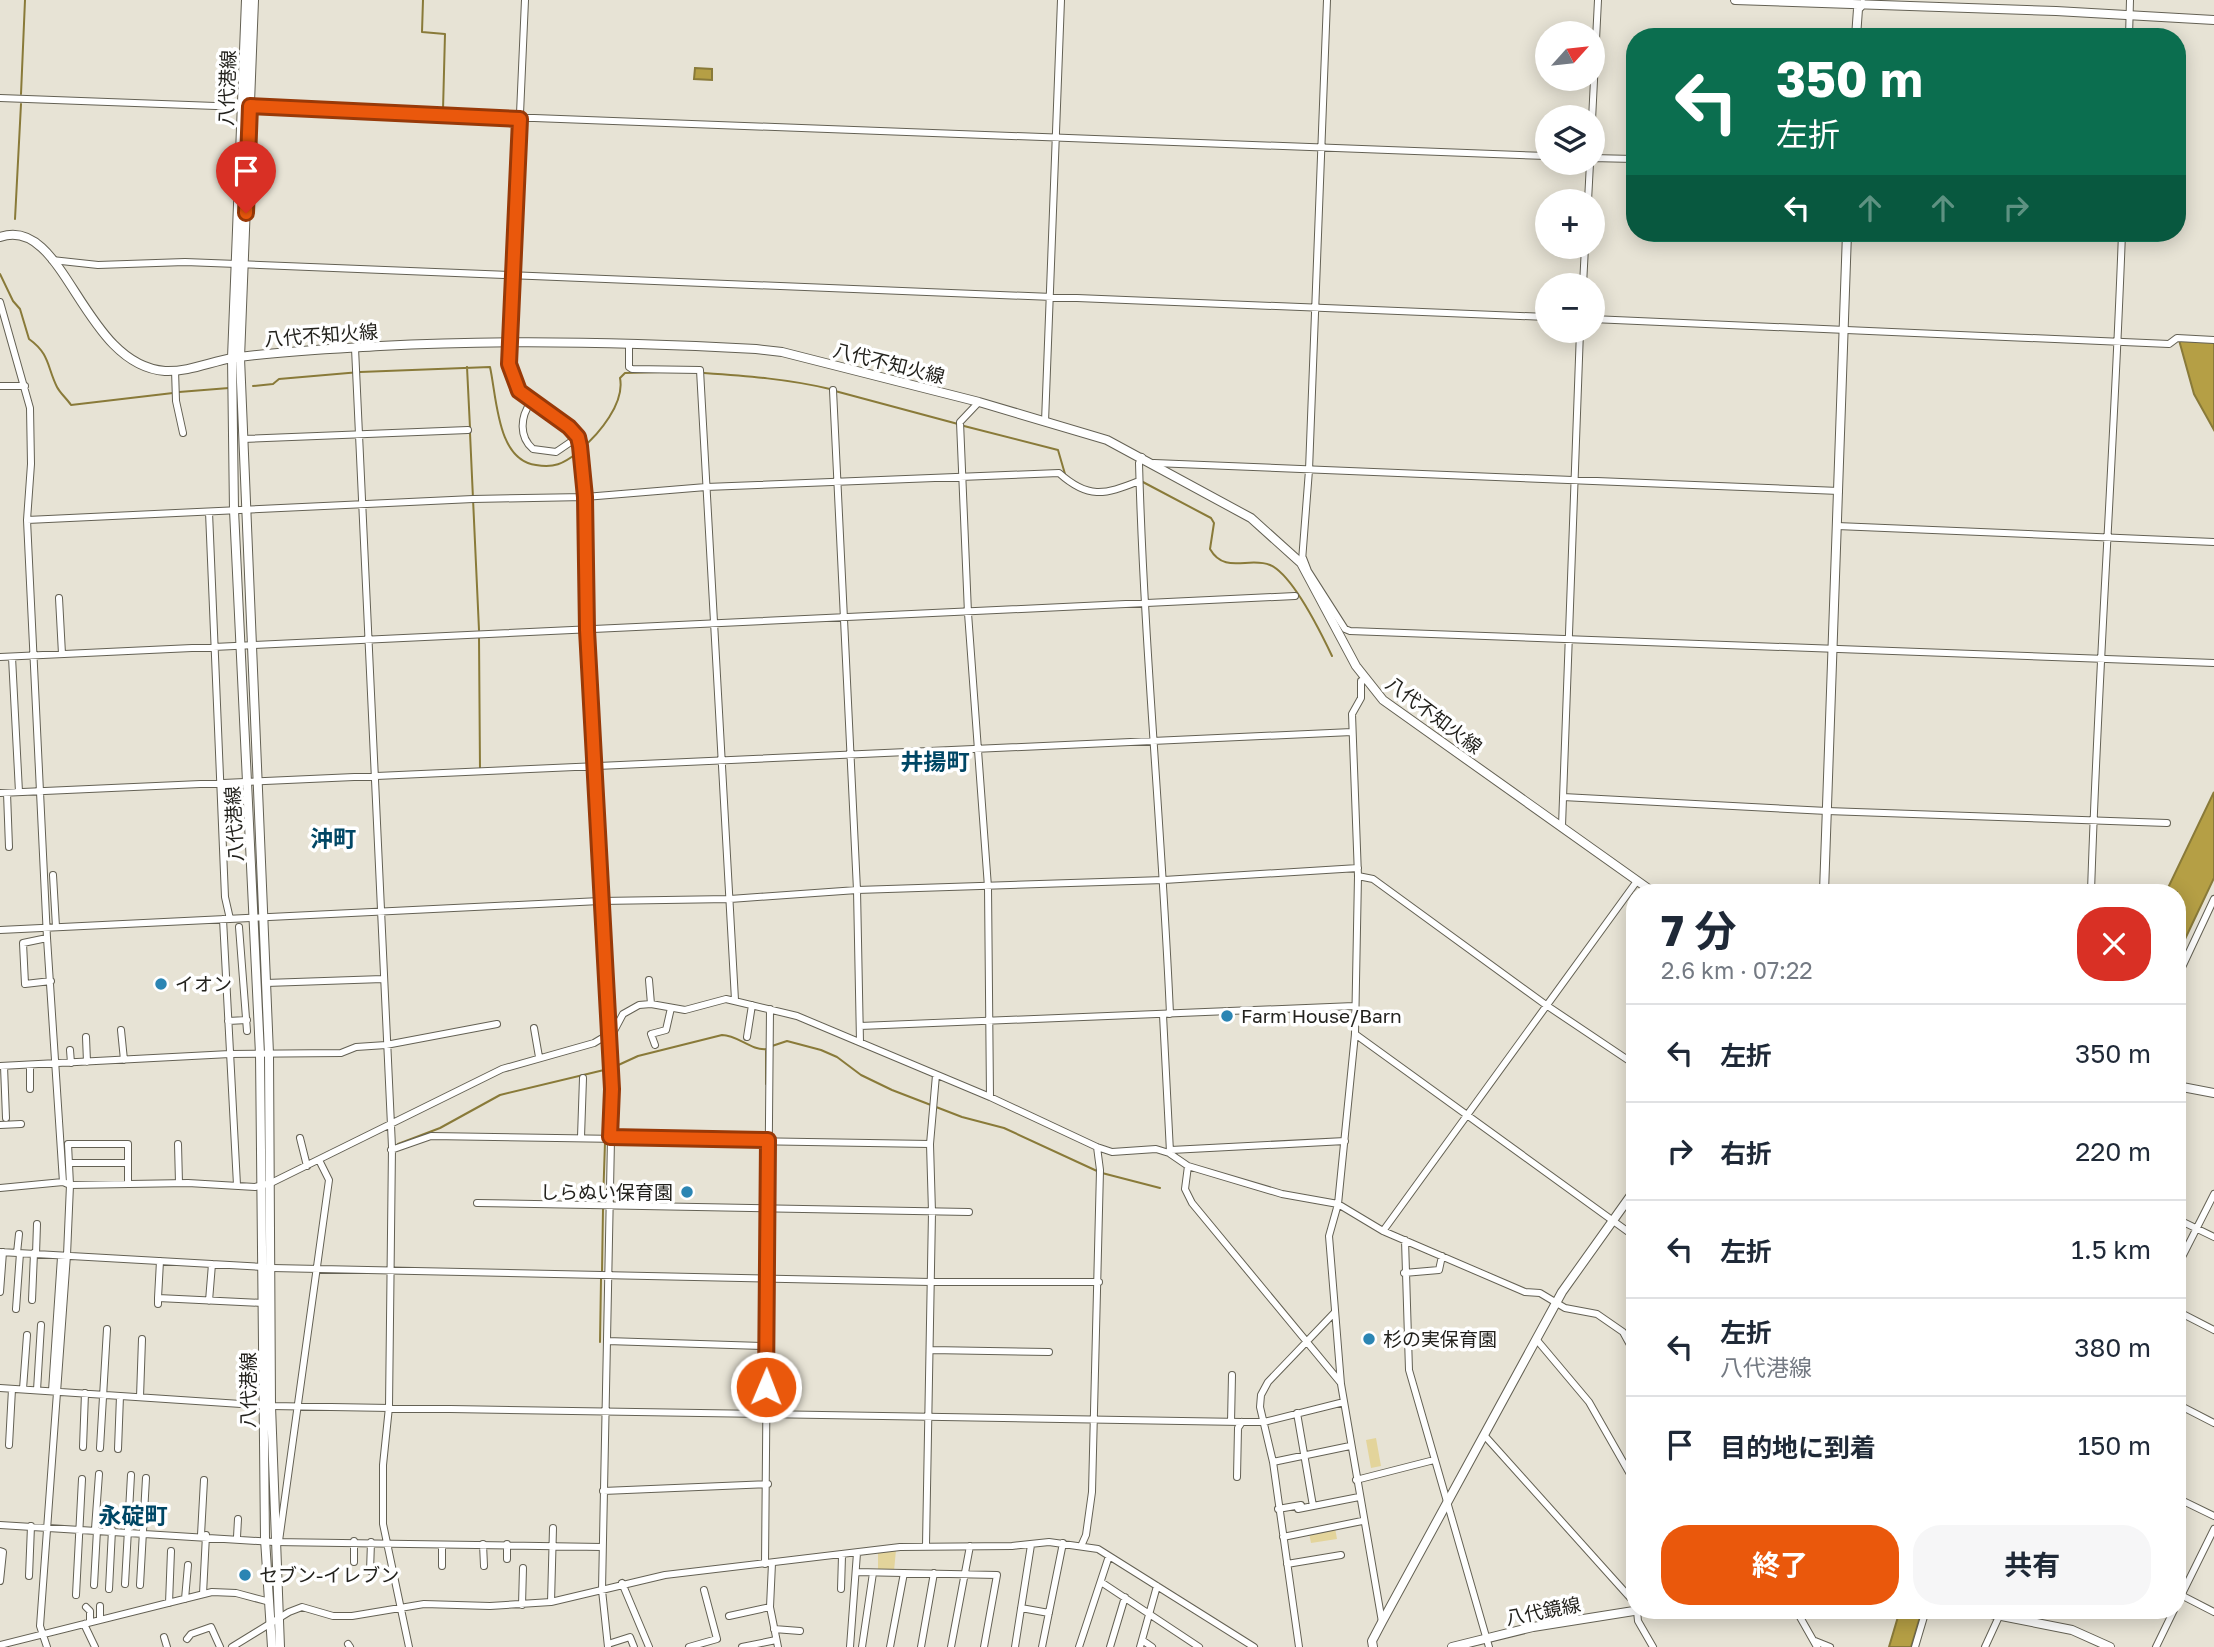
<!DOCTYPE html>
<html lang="ja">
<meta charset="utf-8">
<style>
body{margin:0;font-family:"Golos Text","Noto Sans JP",sans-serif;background:#f6f6f7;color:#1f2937;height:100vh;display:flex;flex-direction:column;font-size:26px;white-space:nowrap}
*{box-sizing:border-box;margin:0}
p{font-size:23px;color:#747a83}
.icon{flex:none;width:38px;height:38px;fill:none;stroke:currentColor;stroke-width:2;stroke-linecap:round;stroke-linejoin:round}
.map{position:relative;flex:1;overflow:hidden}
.drawer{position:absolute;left:1626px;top:884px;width:560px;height:735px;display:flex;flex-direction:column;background:#fff;border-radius:28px;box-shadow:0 4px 18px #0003}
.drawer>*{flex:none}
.top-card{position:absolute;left:1626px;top:28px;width:560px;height:214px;border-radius:28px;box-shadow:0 4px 18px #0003;background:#0b6e4f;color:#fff;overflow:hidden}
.needle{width:46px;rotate:63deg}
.fabs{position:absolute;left:1535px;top:21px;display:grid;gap:14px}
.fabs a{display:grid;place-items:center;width:70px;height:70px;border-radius:50%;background:#fff;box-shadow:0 4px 18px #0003;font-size:35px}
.pin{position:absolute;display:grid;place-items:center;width:60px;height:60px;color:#fff;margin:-72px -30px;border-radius:50% 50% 50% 0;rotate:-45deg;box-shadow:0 0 7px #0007}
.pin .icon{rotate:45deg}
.me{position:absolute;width:77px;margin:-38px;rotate:1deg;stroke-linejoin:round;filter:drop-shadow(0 0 5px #0008)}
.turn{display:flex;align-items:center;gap:24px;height:147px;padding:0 35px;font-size:32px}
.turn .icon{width:91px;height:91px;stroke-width:2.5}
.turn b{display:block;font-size:49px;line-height:60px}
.lanes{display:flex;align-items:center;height:66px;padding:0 35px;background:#0003;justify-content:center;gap:35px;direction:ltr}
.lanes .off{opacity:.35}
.round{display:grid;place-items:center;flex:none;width:74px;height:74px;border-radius:28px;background:#f6f6f7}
.head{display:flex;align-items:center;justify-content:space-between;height:119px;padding:0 35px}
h1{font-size:42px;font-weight:700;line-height:52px}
.action{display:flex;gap:14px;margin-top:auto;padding:14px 35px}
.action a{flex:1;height:80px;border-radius:28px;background:#ea580c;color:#fff;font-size:28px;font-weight:700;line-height:80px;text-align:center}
.action a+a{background:#f6f6f7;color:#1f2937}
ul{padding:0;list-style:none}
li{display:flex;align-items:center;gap:21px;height:98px;padding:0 35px;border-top:2px solid #e0e1e3}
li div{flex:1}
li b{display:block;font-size:26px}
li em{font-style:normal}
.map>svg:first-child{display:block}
.green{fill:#e3d49b}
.water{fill:#b59f45;stroke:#897a39;stroke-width:2}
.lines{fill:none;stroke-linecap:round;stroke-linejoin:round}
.stream{stroke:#897a39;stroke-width:2}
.minor-casing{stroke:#646154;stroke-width:8}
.major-casing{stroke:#646154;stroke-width:10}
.minor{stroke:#fff;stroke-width:6}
.major{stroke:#fff;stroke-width:8}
.route-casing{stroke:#983908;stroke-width:18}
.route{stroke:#ea580c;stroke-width:12}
.poi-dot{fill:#2b85b3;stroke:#fff;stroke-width:2.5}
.labels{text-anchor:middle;stroke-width:7;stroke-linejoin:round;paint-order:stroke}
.street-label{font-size:19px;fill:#23221d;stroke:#fff}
.poi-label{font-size:19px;fill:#23221d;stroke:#fff;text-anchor:start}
.quarter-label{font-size:23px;font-weight:bold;fill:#004765;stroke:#fff}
</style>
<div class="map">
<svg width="2214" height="1647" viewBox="0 0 2214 1647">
<rect width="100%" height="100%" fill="#e7e3d5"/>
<path class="green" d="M 1376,1438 L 1381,1466 L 1371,1468 L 1366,1440 Z
M 1335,1528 L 1337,1539 L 1311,1543 L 1309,1533 Z
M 896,1550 L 894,1571 L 878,1572 L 878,1552 Z"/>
<path class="water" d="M 695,68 L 712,69 L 712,80 L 694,79 Z
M 2179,340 L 2214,342 L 2214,430 L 2194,394 Z
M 2214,792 L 2214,878 L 2177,956 L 2177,892 L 2166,892 Z
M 1900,1610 L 1922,1610 L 1911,1647 L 1889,1647 Z"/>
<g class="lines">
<path class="stream" d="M 423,0 L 422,32 L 445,34 L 443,110
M 21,94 L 25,0
M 15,219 L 21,104
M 0,274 L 13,301 L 20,309 L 29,339 C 50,354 47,367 57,387 C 60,393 67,399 71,405 L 173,393
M 467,367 L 470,428
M 704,373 C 747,376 788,379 830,389
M 253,386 L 273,384 L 279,379 L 360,372 L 490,367 C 497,399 497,460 536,465 C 554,468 563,464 577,453
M 835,391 L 958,424
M 179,392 L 229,388
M 964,426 L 1058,450 L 1065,474
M 470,433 L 479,630
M 581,449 C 599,434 625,403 620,378 L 625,373 L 660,372
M 1141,481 L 1211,518 L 1214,523 L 1210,549 C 1225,575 1249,556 1270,565 C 1293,575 1322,635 1332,656
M 479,636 L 480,770
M 772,1046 L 787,1041 L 821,1050 L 837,1057 L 861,1075 L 892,1090 L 962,1117 L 1004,1128 L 1097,1171
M 766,1051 L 766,1084
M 614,1067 L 638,1056 L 722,1035 C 738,1035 751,1051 767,1049
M 398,1144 L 440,1128 L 500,1095 L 604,1070 L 605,1137
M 1102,1173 L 1160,1188
M 603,1203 L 605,1142
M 602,1273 L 603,1209
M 764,1277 L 765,1251
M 600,1342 L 601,1279
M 763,1343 L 764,1282
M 763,1349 L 763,1403"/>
<g class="minor-casing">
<path id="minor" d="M 525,0 L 509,364 L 515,385 L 525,397 L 569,427 L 578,437 L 585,497 L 587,630 L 612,1089 L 602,1590 L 608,1647
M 2129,37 L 2130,0
M 0,98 L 1547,156
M 1592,120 L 1598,0
M 1592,158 L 1634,159
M 1588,201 L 1590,163
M 52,260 L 98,265 L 185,262 L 1547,317
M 1583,285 L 1585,247
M 0,302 L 30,408 L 31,464 L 27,520 L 47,938 L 63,1182
M 1592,319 L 2169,344 L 2177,338 L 2214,340
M 629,344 L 629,367 L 632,369 L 700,370 L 735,1000
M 355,348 L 392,1147 L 389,1407 L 383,1465 L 383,1524 L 409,1647
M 175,370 L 176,401 L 183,433
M 0,386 L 25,386
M 833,390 L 857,890 L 860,1042
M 531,402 C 520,417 519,437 533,449 L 556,452 L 578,437
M 979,402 L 960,422 L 968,613 L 988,887 L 990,1097
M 1045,422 L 1061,0
M 243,439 L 468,430
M 1142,457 L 1139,463 C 1144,647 1162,830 1170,1014
M 1154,463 L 1839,491
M 209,512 L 225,897 L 230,919
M 27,520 L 473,499 L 585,497 L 706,487 L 1059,473 C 1088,499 1104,495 1139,481
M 1837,526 L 2214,542
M 1303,558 L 1308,571 L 1345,629 L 1350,631 L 2214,663
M 1302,561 L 1309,470 L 1327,0
M 59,598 L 62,654
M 0,657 L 1295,596
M 12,657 L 19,792
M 1365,680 L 1361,681 L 1361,698 L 1352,714 L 1358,876 L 1355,1034 L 1338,1204 L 1329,1236 L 1341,1384 L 1382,1622
M 0,793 L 1352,732
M 7,793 L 9,847
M 1563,797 L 1827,811 L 2167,823
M 1562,826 L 1580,331
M 53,875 L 56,927
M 1358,876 L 1373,879 L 1546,1005 L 1634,1064
M 2091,892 C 2098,672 2114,453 2122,233
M 223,919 L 237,1185
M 239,927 L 247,1031
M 0,930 L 600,901 L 730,899 L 857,890 L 1164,880 L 1358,868
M 47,938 L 23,943 L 25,984 L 51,981
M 2177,978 L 2214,899
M 649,980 L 651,1004
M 266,983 L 383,979
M 1163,1015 L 1170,1152
M 228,1021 L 247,1020
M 860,1026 L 1354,1006
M 534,1028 L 539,1057
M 121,1030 L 124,1060
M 1355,1034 L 1634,1236
M 86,1037 L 87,1062
M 747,1037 L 752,1005
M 655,1045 L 651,1034 L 666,1030 L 671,1008
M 70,1050 L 71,1063
M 0,1066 L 230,1054 L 341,1053 L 356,1047 L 386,1045 L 497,1024
M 4,1066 L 6,1118
M 30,1066 L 30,1089
M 0,1125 L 21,1124
M 581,1137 L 583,1078
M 300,1138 L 307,1166
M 178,1144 L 179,1183
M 391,1150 L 431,1136 L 930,1144
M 1171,1150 L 1345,1141
M 69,1163 L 128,1163
M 1188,1166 L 1185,1189 L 1192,1203 L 1340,1382
M 0,1188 L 63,1182 L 70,1185 L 188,1183 L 255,1187 L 271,1183 L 502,1069 L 594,1043 L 614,1031 L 623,1014 L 639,1005 L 651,1004 L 685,1010 L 726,999 L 797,1016 L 990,1097 L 1097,1147 L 1112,1152 L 1156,1149 L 1169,1153 L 1188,1166 L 1282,1194 L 1338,1204 L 1383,1231 L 1525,1292 L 1540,1293 L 1565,1308 L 1597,1314 L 1623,1332 L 1634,1352
M 477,1203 L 969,1212
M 2177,1219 L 2214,1237
M 1383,1231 L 1637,881
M 1405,1240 L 1409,1370 L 1489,1647
M 0,1252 L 263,1267
M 17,1253 L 19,1234
M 36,1254 L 37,1224
M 2177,1267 L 2214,1194
M 272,1268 L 931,1282 L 1099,1282
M 1404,1273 L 1439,1270 L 1442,1256
M 0,1292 L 3,1252
M 158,1298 L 160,1261
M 32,1300 L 34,1253
M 209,1301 L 212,1264
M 158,1304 L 158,1298 L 263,1303
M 16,1309 L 20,1253
M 2177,1311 L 2214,1330
M 1536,1339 L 1589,1402 L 1634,1481
M 607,1341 L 762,1346
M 930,1350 L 1049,1352
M 0,1388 L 271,1406 L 1242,1422 L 1264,1422 L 1344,1402
M 23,1389 L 27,1335
M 37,1390 L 41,1325
M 52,1391 L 61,1257
M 140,1397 L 142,1339
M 2177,1404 L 2214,1423
M 1297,1413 L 1313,1506
M 1231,1422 L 1232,1375
M 1484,1435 L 1634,1602
M 9,1445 L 12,1389
M 83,1447 L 85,1393
M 100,1448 L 107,1329
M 118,1449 L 120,1396
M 1273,1462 L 1350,1446
M 1237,1477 L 1238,1428 L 1242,1422
M 1356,1480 L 1434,1460
M 603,1491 L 768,1484
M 2177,1498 L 2214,1516
M 1278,1509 L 1301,1505
M 1298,1509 L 1359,1497
M 0,1525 L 274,1542 L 602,1547
M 95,1529 L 99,1474
M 201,1535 L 204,1480
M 237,1537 L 238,1519
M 1283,1537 L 1362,1521
M 279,1541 L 329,1180 L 319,1160
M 483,1544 L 484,1566
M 507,1544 L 507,1559
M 1082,1544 L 1086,1535 L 1092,1492 L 1100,1170 L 1097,1147
M 926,1545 L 932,1212 L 930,1144 L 936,1075
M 0,1551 L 3,1552 L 0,1581
M 354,1562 L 354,1541
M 772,1563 L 770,1607 L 778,1647
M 765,1564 L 770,1009
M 1287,1564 L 1341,1555
M 442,1566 L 442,1545
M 370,1571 L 371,1542
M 856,1572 L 997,1575 L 984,1647
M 29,1576 L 31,1526
M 1101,1582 L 1199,1647
M 622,1583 L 649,1647
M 125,1584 L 131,1475
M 94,1585 L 97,1530
M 140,1585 L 146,1478
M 109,1589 L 112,1530
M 841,1589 L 842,1556
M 2177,1593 L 2214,1612
M 203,1594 L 206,1535
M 76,1595 L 82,1479
M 185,1599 L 188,1565
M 551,1602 L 553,1528
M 169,1603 L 171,1551
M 2177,1604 L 2214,1529
M 522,1605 L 523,1568
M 86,1607 L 90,1611 L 90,1622
M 1021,1608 L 1049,1613
M 1796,1610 L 1817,1647
M 1637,1611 L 1638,1621 L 1653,1647
M 729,1616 L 770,1607
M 100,1620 L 100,1606
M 84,1624 L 95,1647
M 774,1629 L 800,1631
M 164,1637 L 167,1647
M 187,1639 L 191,1634 L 211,1627 L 220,1647
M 1142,1640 L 1152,1647
M 1815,1641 L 1830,1647
M 348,1644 L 350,1647
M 608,1644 L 630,1637 L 634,1647
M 0,1645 L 212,1592 L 236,1593 L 270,1602
M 47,1647 L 40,1626 L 67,1255 L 70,1185 L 68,1144 L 128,1144 L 128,1184
M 232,1647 L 289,1612 L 302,1607 L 333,1616 L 352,1616 L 424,1604 L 490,1606 L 551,1602 L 665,1575 L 900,1547 L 1012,1546 L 1049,1542 L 1098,1549 L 1254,1647
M 689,1647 L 717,1639 L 704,1590
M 742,1647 L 776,1640
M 850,1647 L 857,1553
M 862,1647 L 873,1573
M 890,1647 L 904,1573
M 921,1647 L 934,1573
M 951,1647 L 970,1546
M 1015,1647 L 1031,1545
M 1042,1647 L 1063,1543
M 1079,1647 L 1109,1556
M 1110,1647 L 1125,1597
M 1140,1647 L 1157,1586
M 1299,1647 L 1273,1462 L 1260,1407 L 1261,1395 L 1268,1382 L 1335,1312
M 1915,1647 L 1926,1610
M 1985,1647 L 2002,1610
M 2156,1647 L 2174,1610"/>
</g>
<g class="major-casing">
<path id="major" d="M 246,0 L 232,358 L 234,510 L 260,1054 L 265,1539 L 272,1647
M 254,0 L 240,358 L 269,1054 L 271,1406 L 280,1647
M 1735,0 L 2056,11 L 2214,20
M 1856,37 L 1858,9 L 1863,4
M 0,237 C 65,214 82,365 165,371 C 188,372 210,362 232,358 C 281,351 331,349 380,346 C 505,339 631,342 756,349 L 782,352 L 979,402 L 1107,440 L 1251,518 L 1301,563 L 1356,666 L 1383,700 L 1653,892
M 1824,892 L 1847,233
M 2177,1086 L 2214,1093
M 1971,1610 L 2072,1630 L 2110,1647
M 1373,1647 L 1372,1641 L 1382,1622 L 1562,1292 L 1634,1191
M 1452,1647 L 1533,1627 L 1640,1610"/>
</g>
<use href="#minor" class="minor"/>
<use href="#major" class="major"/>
</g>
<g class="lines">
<g class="route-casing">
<path id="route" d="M 246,213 L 250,106 L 520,119 L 509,364 L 519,391 L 569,427 L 578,437 L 580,446 L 585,497 L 587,630 L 612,1089 L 610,1137 L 768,1140 L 766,1387"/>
</g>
<use href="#route" class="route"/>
</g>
<g class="poi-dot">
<circle cx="161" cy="984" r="7"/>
<circle cx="1227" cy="1016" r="7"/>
<circle cx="687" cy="1192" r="7"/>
<circle cx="1369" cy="1339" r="7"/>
<circle cx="245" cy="1575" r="7"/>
</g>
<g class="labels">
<g class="street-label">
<text transform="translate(227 88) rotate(-88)" y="7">八代港線</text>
<text transform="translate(321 335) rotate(-4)" y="7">八代不知火線</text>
<text transform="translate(889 363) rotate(14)" y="7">八代不知火線</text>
<text transform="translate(1434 715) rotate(37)" y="7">八代不知火線</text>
<text transform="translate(234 824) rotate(-93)" y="7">八代港線</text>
<text transform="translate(248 1390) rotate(-90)" y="7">八代港線</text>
<text transform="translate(1543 1611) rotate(-11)" y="7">八代鏡線</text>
</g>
<g class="poi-label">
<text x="175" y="991">イオン</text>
<text x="1241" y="1023">Farm House/Barn</text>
<text x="673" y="1199" text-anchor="end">しらぬい保育園</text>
<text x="1383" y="1346">杉の実保育園</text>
<text x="259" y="1582">セブン-イレブン</text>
</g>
<g class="quarter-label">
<text x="935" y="770">井揚町</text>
<text x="333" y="847">沖町</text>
<text x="133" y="1524">永碇町</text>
</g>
</g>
</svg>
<div class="fabs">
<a><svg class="needle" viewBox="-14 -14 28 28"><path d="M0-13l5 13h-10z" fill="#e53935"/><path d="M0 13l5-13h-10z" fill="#747a83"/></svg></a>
<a><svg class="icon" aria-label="layers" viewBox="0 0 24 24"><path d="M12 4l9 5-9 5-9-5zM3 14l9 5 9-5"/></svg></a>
<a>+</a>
<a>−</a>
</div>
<div class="pin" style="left:246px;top:213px;background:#d93025"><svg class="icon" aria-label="arrive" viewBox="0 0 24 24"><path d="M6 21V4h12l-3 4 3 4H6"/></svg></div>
<svg class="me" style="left:766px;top:1387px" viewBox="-20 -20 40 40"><circle r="17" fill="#ea580c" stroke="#fff" stroke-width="3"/><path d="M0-11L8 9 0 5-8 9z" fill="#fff"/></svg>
<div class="top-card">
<div class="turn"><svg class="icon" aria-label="left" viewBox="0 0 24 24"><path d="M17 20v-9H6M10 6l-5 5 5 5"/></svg><div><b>350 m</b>左折</div></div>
<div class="lanes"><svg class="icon" aria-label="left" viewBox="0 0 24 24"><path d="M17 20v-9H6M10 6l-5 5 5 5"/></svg><svg class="icon off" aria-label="ahead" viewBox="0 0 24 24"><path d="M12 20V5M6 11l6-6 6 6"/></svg><svg class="icon off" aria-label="ahead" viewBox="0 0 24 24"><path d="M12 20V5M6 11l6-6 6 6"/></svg><svg class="icon off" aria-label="right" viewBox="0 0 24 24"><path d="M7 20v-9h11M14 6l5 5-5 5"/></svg></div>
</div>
<section class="drawer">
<div class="head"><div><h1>7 分</h1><p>2.6 km · 07:22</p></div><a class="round" style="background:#d93025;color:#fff"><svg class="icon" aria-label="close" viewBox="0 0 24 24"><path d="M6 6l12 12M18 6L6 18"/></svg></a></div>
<ul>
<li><svg class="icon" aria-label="left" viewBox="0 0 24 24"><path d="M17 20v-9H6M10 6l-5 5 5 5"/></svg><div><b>左折</b></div><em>350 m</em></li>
<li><svg class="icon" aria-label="right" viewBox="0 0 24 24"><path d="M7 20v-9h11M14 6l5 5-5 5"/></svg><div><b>右折</b></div><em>220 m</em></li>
<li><svg class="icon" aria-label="left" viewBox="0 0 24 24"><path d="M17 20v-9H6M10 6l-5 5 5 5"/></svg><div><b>左折</b></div><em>1.5 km</em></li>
<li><svg class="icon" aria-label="left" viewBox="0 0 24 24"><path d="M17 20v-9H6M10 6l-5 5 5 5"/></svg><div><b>左折</b><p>八代港線</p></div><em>380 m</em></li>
<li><svg class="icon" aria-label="arrive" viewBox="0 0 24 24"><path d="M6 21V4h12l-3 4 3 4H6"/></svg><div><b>目的地に到着</b></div><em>150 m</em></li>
</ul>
<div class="action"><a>終了</a><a>共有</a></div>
</section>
</div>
